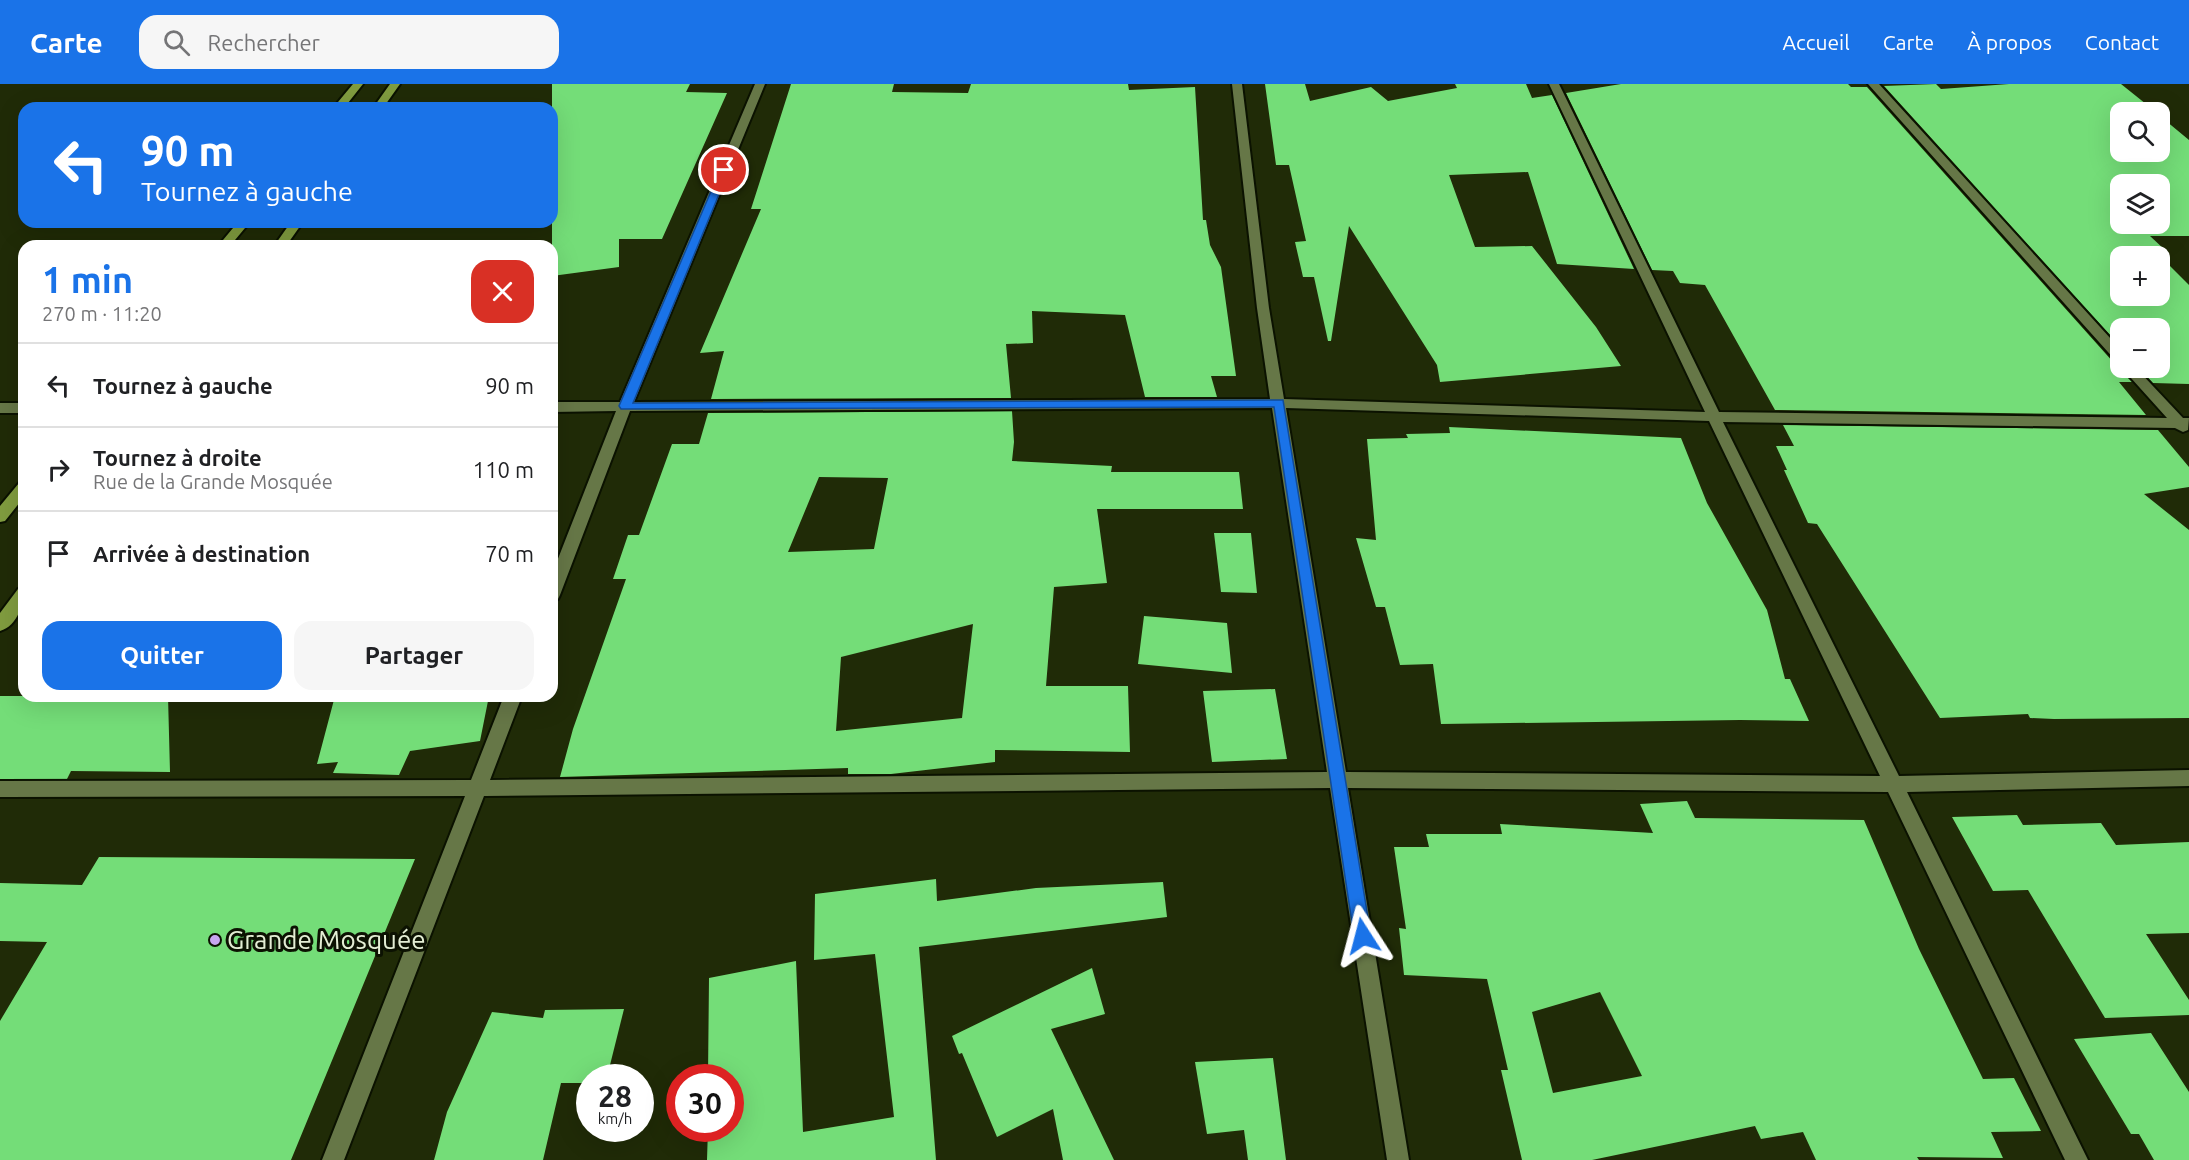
<!DOCTYPE html>
<html lang="fr">
<meta charset="utf-8">
<style>
body{margin:0;font-family:Ubuntu,sans-serif;background:#f6f6f6;color:#202124;height:100vh;display:flex;flex-direction:column;font-size:22px;white-space:nowrap}
*{box-sizing:border-box;margin:0}
p{font-size:20px;color:#757577}
.icon{flex:none;width:33px;height:33px;fill:none;stroke:currentColor;stroke-width:2;stroke-linecap:round;stroke-linejoin:round}
.map{position:relative;flex:1;overflow:hidden}
.panel{position:absolute;left:18px;top:156px;width:540px;height:462px;display:flex;flex-direction:column;background:#fff;border-radius:18px;box-shadow:0 6px 24px #0002}
.panel>*{flex:none}
.guide{position:absolute;left:18px;top:18px;width:540px;height:126px;border-radius:18px;box-shadow:0 6px 24px #0002;background:#1a73e8;color:#fff;overflow:hidden}
.controls{position:absolute;left:2110px;top:18px;display:grid;gap:12px}
.controls a{display:grid;place-items:center;width:60px;height:60px;border-radius:12px;background:#fff;box-shadow:0 6px 24px #0002;font-size:30px}
.speed{position:absolute;left:576px;top:980px;display:flex;gap:12px;font-size:30px;font-weight:700;text-align:center}
.speed>*{display:grid;place-content:center;width:78px;height:78px;border-radius:50%;background:#fff;box-shadow:0 6px 24px #0002;line-height:1}
.speed small{font-size:15px;font-weight:400}
.speed .limit{border:9px solid #d22;background:#fff;color:#111}
.pin{position:absolute;display:grid;place-items:center;width:51px;height:51px;color:#fff;margin:-26px;border:3px solid #fff;border-radius:50%;box-shadow:0 2px 6px #0007}
.me{position:absolute;width:66px;margin:-33px;rotate:351deg;stroke-linejoin:round;filter:drop-shadow(0 0 4px #0008)}
.turn{display:flex;align-items:center;gap:21px;height:126px;padding:0 24px;font-size:27px}
.turn .icon{width:78px;height:78px;stroke-width:2.5}
.turn b{display:block;font-size:42px;line-height:51px}
.round{display:grid;place-items:center;flex:none;width:63px;height:63px;border-radius:18px;background:#f6f6f6}
.summary{display:flex;align-items:center;justify-content:space-between;height:102px;padding:0 24px}
h1{font-size:36px;font-weight:700;line-height:45px;color:#1a73e8}
.primary-button{display:flex;gap:12px;margin-top:auto;padding:12px 24px}
.primary-button a{flex:1;height:69px;border-radius:18px;background:#1a73e8;color:#fff;font-size:24px;font-weight:700;line-height:69px;text-align:center}
.primary-button a+a{background:#f6f6f6;color:#202124}
ul{padding:0;list-style:none}
li{display:flex;align-items:center;gap:18px;height:84px;padding:0 24px;border-top:2px solid #e0e0e0}
li div{flex:1}
li b{display:block;font-size:22px}
li em{font-style:normal}
header{display:flex;align-items:center;gap:36px;box-sizing:border-box;height:84px;padding:0 30px;background:#1a73e8;color:#fff}
header strong{font-size:28px}
nav{display:flex;gap:33px;margin-inline-start:auto;font-size:21px}
.search{width:420px;height:54px;background:#f6f6f6;display:flex;align-items:center;gap:15px;box-sizing:border-box;padding:0 21px;border-radius:18px;color:#757577;font-size:22px}
.map>svg:first-child{display:block}
.building{fill:#74dd78;fill-rule:evenodd}
.lines{fill:none;stroke-linecap:round;stroke-linejoin:round}
.minor-casing{stroke:#0b1200;stroke-width:4}
.primary-casing{stroke:#0b1200;stroke-width:4}
.minor{fill:#667747;fill-rule:evenodd}
.primary{fill:#809c3f;fill-rule:evenodd}
.route{fill:#1a73e8;stroke:#114b97;stroke-width:1.5}
.poi-dot{fill:#c7a6f0;stroke:#0c1202;stroke-width:2}
.labels{text-anchor:middle;stroke-width:6;stroke-linejoin:round;paint-order:stroke}
.near-poi-label{font-size:26px;fill:#e4eed4;stroke:#0c1202;text-anchor:start}
</style>
<header>
<strong>Carte</strong>
<div class="search"><svg class="icon" aria-label="search" viewBox="0 0 24 24"><circle cx="10" cy="10" r="6"/><path d="M15 15l6 6"/></svg>Rechercher</div>
<nav><a>Accueil</a><a>Carte</a><a>À propos</a><a>Contact</a></nav>
</header>
<div class="map">
<svg width="2189" height="1076" viewBox="0 0 2189 1076">
<rect width="100%" height="100%" fill="#202b07"/>
<path class="building" d="M 552,0 L 690,0 L 686,8 L 727,9 L 662,155 L 619,155 L 619,183 L 552,192 Z
M 791,0 L 894,0 L 892,8 L 968,9 L 971,0 L 1128,0 L 1129,6 L 1195,3 L 1203,136 L 1206,136 L 1210,161 L 1221,183 L 1236,292 L 1211,292 L 1217,313 L 1145,313 L 1125,231 L 1032,227 L 1033,259 L 1006,260 L 1011,314 L 711,315 L 724,267 L 700,269 L 761,125 L 751,125 Z
M 1265,0 L 1305,0 L 1310,17 L 1371,3 L 1388,17 L 1457,4 L 1455,0 L 1526,0 L 1532,14 L 1552,11 L 1634,185 L 1557,180 L 1528,88 L 1449,91 L 1475,163 L 1532,162 L 1596,243 L 1621,282 L 1440,298 L 1437,281 L 1349,142 L 1331,257 L 1328,257 L 1314,193 L 1303,193 L 1295,158 L 1306,157 L 1289,81 L 1276,81 Z
M 1621,0 L 1848,0 L 1851,3 L 1867,3 L 2114,279 L 2121,280 L 2120,286 L 2132,298 L 2119,298 L 2146,331 L 1775,326 L 1705,201 L 1680,199 L 1673,187 L 1652,186 L 1566,9 Z
M 1936,0 L 1941,5 L 2009,0 L 2121,0 L 2156,28 L 2121,28 L 2121,68 L 2160,68 L 2160,32 L 2189,56 L 2189,152 L 2150,152 L 2165,166 L 2154,166 L 2189,201 L 2189,300 L 2153,299 L 2139,284 L 2160,284 L 2160,244 L 2121,244 L 2121,263 L 1884,2 ZM 2121,100 L 2160,100 L 2160,140 L 2121,140 ZM 2121,172 L 2160,172 L 2160,212 L 2121,212 Z
M 1012,327 L 1014,358 L 1012,377 L 1112,382 L 1111,388 L 1239,388 L 1243,425 L 1097,425 L 1107,499 L 1054,503 L 1046,602 L 1128,602 L 1130,668 L 995,666 L 995,678 L 891,690 L 848,690 L 848,684 L 560,693 L 573,645 L 626,495 L 613,495 L 628,451 L 639,451 L 672,360 L 699,360 L 708,329 ZM 819,393 L 888,394 L 874,465 L 788,468 ZM 973,540 L 962,634 L 836,647 L 841,573 Z
M 1783,341 L 2158,346 L 2189,383 L 2189,403 L 2144,410 L 2189,446 L 2189,634 L 2054,635 L 2030,634 L 2028,630 L 1940,634 L 1817,440 L 1808,439 L 1784,386 L 1787,386 L 1776,362 L 1794,362 Z
M 1449,343 L 1681,354 L 1707,419 L 1767,526 L 1785,595 L 1790,595 L 1809,637 L 1740,636 L 1441,640 L 1433,580 L 1400,581 L 1385,523 L 1376,523 L 1356,454 L 1376,456 L 1367,355 L 1408,354 L 1406,350 L 1450,349 Z
M 1214,449 L 1251,449 L 1257,509 L 1221,508 Z
M 1144,532 L 1227,539 L 1232,589 L 1138,580 Z
M 1275,605 L 1287,675 L 1212,678 L 1203,607 Z
M 0,612 L 168,612 L 170,688 L 71,687 L 67,695 L 0,695 Z
M 335,612 L 489,612 L 480,657 L 410,667 L 399,691 L 333,689 L 338,678 L 317,680 Z
M 1687,717 L 1695,734 L 1864,736 L 1919,865 L 1983,995 L 2014,994 L 2041,1047 L 1991,1048 L 2003,1074 L 1917,1073 L 1919,1076 L 1816,1076 L 1803,1048 L 1761,1055 L 1755,1042 L 1592,1076 L 1522,1076 L 1501,986 L 1508,986 L 1487,895 L 1404,891 L 1399,844 L 1406,845 L 1394,763 L 1429,763 L 1426,750 L 1502,750 L 1500,740 L 1653,749 L 1640,720 ZM 1600,908 L 1642,992 L 1553,1009 L 1532,928 Z
M 2017,731 L 2023,741 L 2101,739 L 2116,761 L 2189,758 L 2189,849 L 2146,850 L 2189,916 L 2189,931 L 2105,934 L 2028,806 L 1993,807 L 1952,733 Z
M 99,773 L 415,775 L 291,1076 L 0,1076 L 0,937 L 47,858 L 0,857 L 0,799 L 82,801 Z
M 936,795 L 937,817 L 1036,804 L 1163,798 L 1167,833 L 919,863 L 936,1076 L 707,1076 L 708,1044 L 730,1044 L 730,993 L 708,993 L 709,894 L 796,877 L 803,1048 L 894,1033 L 875,870 L 814,876 L 815,810 Z
M 1092,884 L 1105,930 L 1051,945 L 1114,1076 L 1063,1076 L 1053,1025 L 997,1053 L 962,969 L 959,970 L 952,952 Z
M 624,925 L 607,993 L 590,993 L 590,999 L 561,999 L 543,1076 L 434,1076 L 447,1028 L 492,928 L 543,934 L 545,926 Z
M 2151,949 L 2189,1008 L 2189,1076 L 2154,1076 L 2139,1050 L 2131,1050 L 2074,955 Z
M 1273,974 L 1286,1076 L 1248,1076 L 1244,1046 L 1207,1050 L 1195,978 Z"/>
<g class="lines">
<g class="minor-casing">
<path id="minor" d="M 755,0 L 765,0 L 634,318 L 1270,315 L 1257,224 L 1232,0 L 1242,0 L 1269,224 L 1284,315 L 1705,328 L 1549,0 L 1559,0 L 1719,328 L 2167,334 L 2122,284 L 2136,284 L 2183,334 L 2189,334 L 2188,346 L 2183,348 L 2175,344 L 1723,338 L 1899,692 L 2189,686 L 2189,702 L 1907,708 L 2088,1076 L 2065,1076 L 1888,708 L 1348,704 L 1409,1076 L 1387,1076 L 1330,704 L 484,712 L 344,1076 L 322,1076 L 465,712 L 0,713 L 0,697 L 471,696 L 504,612 L 522,612 L 490,696 L 1327,688 L 1272,324 L 630,327 L 560,511 L 558,515 L 552,517 L 552,490 L 616,327 L 552,328 L 552,318 L 620,318 ZM 1286,324 L 1709,337 L 1880,692 L 1346,688 Z
M 1868,0 L 1879,0 L 2121,266 L 2121,278 L 2116,277 Z
M 0,319 L 24,319 L 24,329 L 0,329 Z"/>
</g>
<g class="primary-casing">
<path id="primary" d="M 353,0 L 363,0 L 344,24 L 333,24 Z
M 390,0 L 400,0 L 383,24 L 373,24 Z
M 238,138 L 250,138 L 230,162 L 218,162 Z
M 291,138 L 303,138 L 286,162 L 274,162 Z
M 24,398 L 24,413 L 5,437 L 0,438 L 0,422 L 19,399 Z
M 24,503 C 24,519 18,542 0,547 L 0,529 L 18,505 Z"/>
</g>
<use href="#minor" class="minor"/>
<use href="#primary" class="primary"/>
</g>
<path class="route" d="M 721,84 L 729,86 L 633,319 L 1283,316 L 1371,852 L 1368,858 L 1363,860 L 1357,858 L 1354,852 L 1274,323 L 621,325 L 619,322 Z"/>
<circle class="poi-dot" cx="215" cy="856" r="6"/>
<g class="labels">
<g class="near-poi-label">
<text x="227" y="865">Grande Mosquée</text>
</g>
</g>
</svg>
<div class="controls">
<a><svg class="icon" aria-label="search" viewBox="0 0 24 24"><circle cx="10" cy="10" r="6"/><path d="M15 15l6 6"/></svg></a>
<a><svg class="icon" aria-label="layers" viewBox="0 0 24 24"><path d="M12 4l9 5-9 5-9-5zM3 14l9 5 9-5"/></svg></a>
<a>+</a>
<a>−</a>
</div>
<div class="speed"><div>28<small>km/h</small></div><div class="limit">30</div></div>
<div class="pin" style="left:724px;top:86px;background:#d93025"><svg class="icon" aria-label="arrive" viewBox="0 0 24 24"><path d="M6 21V4h12l-3 4 3 4H6"/></svg></div>
<svg class="me" style="left:1363px;top:852px" viewBox="-20 -20 40 40"><path d="M0-17L14 15 0 8-14 15z" fill="#1a73e8" stroke="#fff" stroke-width="4"/></svg>
<div class="guide">
<div class="turn"><svg class="icon" aria-label="left" viewBox="0 0 24 24"><path d="M17 20v-9H6M10 6l-5 5 5 5"/></svg><div><b>90 m</b>Tournez à gauche</div></div>
</div>
<section class="panel">
<div class="summary"><div><h1>1 min</h1><p>270 m · 11:20</p></div><a class="round" style="background:#d93025;color:#fff"><svg class="icon" aria-label="close" viewBox="0 0 24 24"><path d="M6 6l12 12M18 6L6 18"/></svg></a></div>
<ul>
<li><svg class="icon" aria-label="left" viewBox="0 0 24 24"><path d="M17 20v-9H6M10 6l-5 5 5 5"/></svg><div><b>Tournez à gauche</b></div><em>90 m</em></li>
<li><svg class="icon" aria-label="right" viewBox="0 0 24 24"><path d="M7 20v-9h11M14 6l5 5-5 5"/></svg><div><b>Tournez à droite</b><p>Rue de la Grande Mosquée</p></div><em>110 m</em></li>
<li><svg class="icon" aria-label="arrive" viewBox="0 0 24 24"><path d="M6 21V4h12l-3 4 3 4H6"/></svg><div><b>Arrivée à destination</b></div><em>70 m</em></li>
</ul>
<div class="primary-button"><a>Quitter</a><a>Partager</a></div>
</section>
</div>
